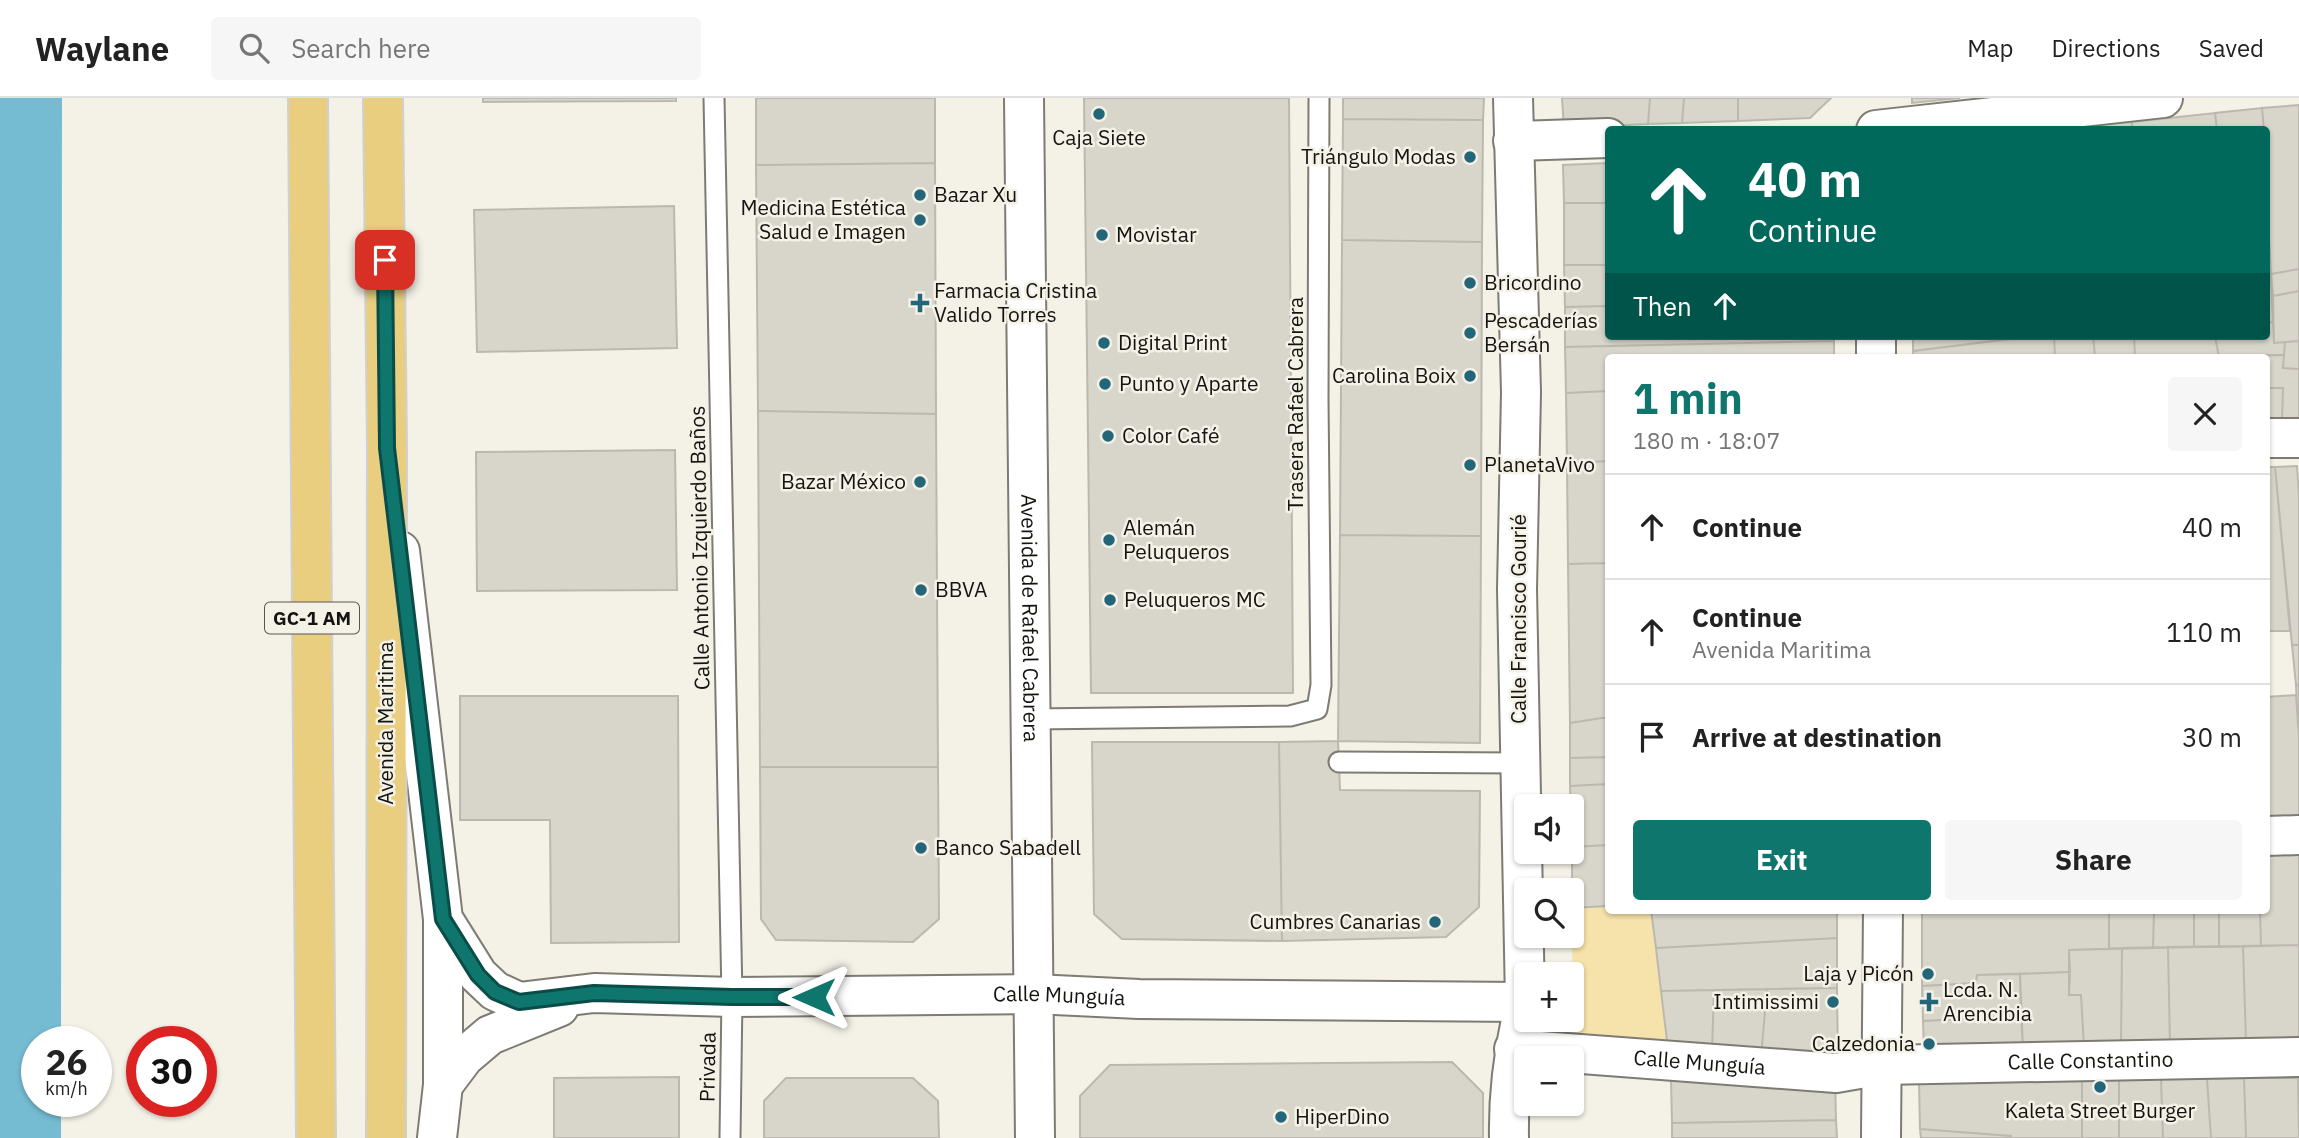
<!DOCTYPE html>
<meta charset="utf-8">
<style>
body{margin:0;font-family:"IBM Plex Sans",sans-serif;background:#f6f6f6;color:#222;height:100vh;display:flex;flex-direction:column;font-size:26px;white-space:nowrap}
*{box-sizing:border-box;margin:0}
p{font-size:23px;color:#767676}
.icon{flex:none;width:38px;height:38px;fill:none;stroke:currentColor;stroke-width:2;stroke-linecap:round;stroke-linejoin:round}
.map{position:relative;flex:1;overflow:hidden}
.details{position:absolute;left:1605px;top:256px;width:665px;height:560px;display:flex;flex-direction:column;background:#fff;border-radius:7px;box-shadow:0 2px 5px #0004}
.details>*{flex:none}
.banner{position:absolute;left:1605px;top:28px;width:665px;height:214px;border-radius:7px;box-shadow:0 2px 5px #0004;background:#00695c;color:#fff;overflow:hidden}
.tools{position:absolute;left:1514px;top:696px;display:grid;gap:14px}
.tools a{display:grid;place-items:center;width:70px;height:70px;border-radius:7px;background:#fff;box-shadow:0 2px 5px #0004;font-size:35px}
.speed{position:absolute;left:21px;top:928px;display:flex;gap:14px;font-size:35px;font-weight:700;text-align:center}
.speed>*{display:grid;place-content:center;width:91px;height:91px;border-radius:50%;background:#fff;box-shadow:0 2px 5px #0004;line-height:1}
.speed small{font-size:18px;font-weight:400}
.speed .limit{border:10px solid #d22;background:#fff;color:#111}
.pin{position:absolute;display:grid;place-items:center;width:60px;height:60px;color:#fff;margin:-30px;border-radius:14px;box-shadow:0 4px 10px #0006}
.me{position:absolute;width:77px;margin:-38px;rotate:270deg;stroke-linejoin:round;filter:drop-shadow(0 0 5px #0008)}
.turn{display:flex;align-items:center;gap:24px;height:147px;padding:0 28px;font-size:32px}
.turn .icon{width:91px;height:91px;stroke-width:2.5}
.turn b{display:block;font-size:49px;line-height:60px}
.then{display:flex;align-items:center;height:66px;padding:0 28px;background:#0003;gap:14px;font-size:26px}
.round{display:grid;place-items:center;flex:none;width:74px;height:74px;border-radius:7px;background:#f6f6f6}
.head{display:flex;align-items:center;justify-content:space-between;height:119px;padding:0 28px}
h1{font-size:42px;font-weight:800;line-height:52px;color:#0f766e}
.button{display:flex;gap:14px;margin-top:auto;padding:14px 28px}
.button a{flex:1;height:80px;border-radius:7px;background:#0f766e;color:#fff;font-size:28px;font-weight:800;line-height:80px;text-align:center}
.button a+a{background:#f6f6f6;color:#222}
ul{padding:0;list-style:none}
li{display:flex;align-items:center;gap:21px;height:105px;padding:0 28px;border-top:2px solid #e0e0e0}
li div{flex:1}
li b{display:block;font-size:26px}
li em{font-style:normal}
header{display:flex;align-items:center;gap:42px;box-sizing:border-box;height:98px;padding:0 35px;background:#fff;border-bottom:2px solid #e0e0e0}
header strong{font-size:33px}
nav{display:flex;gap:38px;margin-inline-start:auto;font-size:24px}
.search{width:490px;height:63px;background:#f6f6f6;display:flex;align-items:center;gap:18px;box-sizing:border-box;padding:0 24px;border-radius:7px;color:#767676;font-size:26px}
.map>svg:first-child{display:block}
.green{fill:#f6e3ab}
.water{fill:#75bbd2}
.building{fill:#d8d5cb;stroke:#bcb8af;stroke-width:2}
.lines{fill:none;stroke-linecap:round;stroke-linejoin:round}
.lane-casing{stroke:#7e7b73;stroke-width:23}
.street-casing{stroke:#7e7b73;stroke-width:42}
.secondary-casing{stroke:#7e7b73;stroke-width:42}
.highway-casing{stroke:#d0d0cf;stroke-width:42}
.lane{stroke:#fff;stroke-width:19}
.street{stroke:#fff;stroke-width:38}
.secondary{stroke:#fff;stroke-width:38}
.highway{stroke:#e9ce80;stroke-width:38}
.route-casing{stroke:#0a4d48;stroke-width:18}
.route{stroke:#0f766e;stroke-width:12}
.poi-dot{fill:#246679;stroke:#f4f1e7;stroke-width:2.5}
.labels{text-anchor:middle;stroke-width:5;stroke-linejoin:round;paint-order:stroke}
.shield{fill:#f4f1e7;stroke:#585651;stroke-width:2}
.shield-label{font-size:19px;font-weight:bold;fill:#151411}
.poi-label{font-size:21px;fill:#151411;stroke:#f4f1e7;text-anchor:start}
.street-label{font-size:21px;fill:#151411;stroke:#f4f1e7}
</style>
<header>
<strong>Waylane</strong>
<div class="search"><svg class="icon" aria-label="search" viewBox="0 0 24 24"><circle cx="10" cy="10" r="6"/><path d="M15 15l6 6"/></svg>Search here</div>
<nav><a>Map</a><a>Directions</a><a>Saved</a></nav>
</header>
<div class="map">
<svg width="2299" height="1040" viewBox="0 0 2299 1040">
<rect width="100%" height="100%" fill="#f4f1e7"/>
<path class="green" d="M 1608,808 L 1608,812 L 1651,812 L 1668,951 L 1573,942 L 1572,810 Z"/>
<path class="water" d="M 0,0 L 62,0 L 61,943 L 37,943 L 37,1003 L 61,1003 L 61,1040 L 0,1040 Z"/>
<path class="building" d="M 483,0 L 676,0 L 676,3 L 483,4 Z
M 756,0 L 935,0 L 935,65 L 756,67 Z
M 1084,0 L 1289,0 L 1293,595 L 1091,595 Z
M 1343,0 L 1484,0 L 1483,22 L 1343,21 Z
M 1562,0 L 1650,0 L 1648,26 L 1564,30 Z
M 1650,0 L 1684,0 L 1682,25 L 1648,26 Z
M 1684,0 L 1738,0 L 1738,23 L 1682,25 Z
M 1738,0 L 1831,0 L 1810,20 L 1738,23 Z
M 1912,0 L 1960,0 L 1912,5 Z
M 2299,7 L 2299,171 L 2271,176 L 2266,82 L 2266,32 L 2264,32 L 2262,10 Z
M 2262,10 L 2264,32 L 2217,32 L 2215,15 Z
M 2215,15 L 2217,32 L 2132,32 L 2132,24 Z
M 1343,21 L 1483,22 L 1482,144 L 1342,142 Z
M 2132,24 L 2132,32 L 2083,32 L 2083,28 Z
M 935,65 L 936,316 L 758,313 L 756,67 Z
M 1608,65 L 1608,105 L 1564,105 L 1563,67 Z
M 2266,82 L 2273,224 L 2266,225 Z
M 1564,105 L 1608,105 L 1608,167 L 1564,167 Z
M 674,108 L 677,250 L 477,254 L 474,112 Z
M 1342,142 L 1482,144 L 1481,438 L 1340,437 Z
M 1564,167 L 1608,167 L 1608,208 L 1565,209 Z
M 2299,171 L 2299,193 L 2273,198 L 2271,176 Z
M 2299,193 L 2299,243 L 2274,245 L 2273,198 Z
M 1608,208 L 1608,238 L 1834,238 L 1834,243 L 1565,249 L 1565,209 Z
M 2273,224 L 2274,245 L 2285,244 L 2284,257 L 2219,259 L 2215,238 L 2266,238 L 2266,225 Z
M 1913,238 L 2034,238 L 1913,253 Z
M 2034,238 L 2054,238 L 2055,259 L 1913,259 L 1913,253 Z
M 2054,238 L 2093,238 L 2095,259 L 2055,259 Z
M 2093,238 L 2134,238 L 2135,259 L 2095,259 Z
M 2134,238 L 2215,238 L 2219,259 L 2135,259 Z
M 1834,243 L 1834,259 L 1608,259 L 1608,293 L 1566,295 L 1565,249 Z
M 2299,243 L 2299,271 L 2283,270 L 2285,244 Z
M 2258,257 L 2284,257 L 2283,270 L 2299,271 L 2299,323 L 2282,323 L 2283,290 L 2266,290 L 2266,259 L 2258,259 Z
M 2266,290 L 2283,290 L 2282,323 L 2266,324 Z
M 1608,293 L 1608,363 L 1567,365 L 1566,295 Z
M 758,313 L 936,316 L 938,669 L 760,669 Z
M 675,352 L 677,492 L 477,493 L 476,354 Z
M 1608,363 L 1608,465 L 1568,466 L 1567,365 Z
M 2297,368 L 2299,398 L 2299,547 L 2292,547 L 2275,369 Z
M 2266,369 L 2275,369 L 2290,533 L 2266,533 Z
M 1340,437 L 1481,438 L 1480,645 L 1338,643 Z
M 1608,465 L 1608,619 L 1570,625 L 1568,466 Z
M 2292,547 L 2299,547 L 2299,587 L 2296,587 Z
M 2296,587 L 2299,587 L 2299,628 L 2298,628 Z
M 2296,597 L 2299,638 L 2299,719 L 2266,720 L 2266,599 Z
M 460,598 L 678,598 L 679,844 L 551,845 L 550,722 L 460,722 Z
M 1608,619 L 1608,659 L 1570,660 L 1570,625 Z
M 1338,643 L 1340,692 L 1480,693 L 1479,809 L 1446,839 L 1282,843 L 1279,644 Z
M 1092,644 L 1279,644 L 1282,843 L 1122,841 L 1094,816 Z
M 1608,659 L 1608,686 L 1570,688 L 1570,660 Z
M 760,669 L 938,669 L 939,821 L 913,844 L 776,842 L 761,821 Z
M 1608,686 L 1608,747 L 1572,749 L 1570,688 Z
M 1608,747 L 1608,808 L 1572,810 L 1572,749 Z
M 2299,755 L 2299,847 L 2261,848 L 2260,812 L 2266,812 L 2266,756 Z
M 1651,812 L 1837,812 L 1837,840 L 1656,850 Z
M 1922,812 L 2109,812 L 2109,851 L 2069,852 L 2070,874 L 1977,877 L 1976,885 L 1922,888 Z
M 2109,812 L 2154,812 L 2153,850 L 2109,851 Z
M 2154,812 L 2194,812 L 2194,849 L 2153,850 Z
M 2194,812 L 2219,812 L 2219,849 L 2194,849 Z
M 2219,812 L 2260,812 L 2261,848 L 2219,849 Z
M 1837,840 L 1837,890 L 1661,893 L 1656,850 Z
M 2299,847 L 2299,943 L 2246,944 L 2243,848 Z
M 2243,848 L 2246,944 L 2170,946 L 2168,849 Z
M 2168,849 L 2170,946 L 2121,948 L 2122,850 Z
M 2122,850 L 2121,948 L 2084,949 L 2081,897 L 2069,897 L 2069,852 Z
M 2070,874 L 2069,897 L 2081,897 L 2084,949 L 2023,950 L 2020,876 Z
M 2020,876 L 2021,918 L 1923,923 L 1922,888 L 1976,885 L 1977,877 Z
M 1837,890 L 1838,966 L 1761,959 L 1767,891 Z
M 1767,891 L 1761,959 L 1712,954 L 1714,892 Z
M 1714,892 L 1712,954 L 1668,951 L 1661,893 Z
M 2021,918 L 2023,950 L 1924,952 L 1923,923 Z
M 1452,964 L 1483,995 L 1483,1040 L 1080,1040 L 1080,998 L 1110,967 Z
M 679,979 L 679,1040 L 554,1040 L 554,980 Z
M 786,980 L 913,980 L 938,1003 L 939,1040 L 764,1040 L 764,1003 Z
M 2244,980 L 2246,1040 L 2211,1040 L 2207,981 Z
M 2244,980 L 2298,980 L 2299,1040 L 2246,1040 Z
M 1671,981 L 1835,981 L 1836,1022 L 1672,1025 Z
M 2119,981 L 2119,1040 L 2082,1040 L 2082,982 Z
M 2119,981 L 2161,981 L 2163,1040 L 2119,1040 Z
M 2161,981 L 2207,981 L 2211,1040 L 2163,1040 Z
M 2082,982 L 2082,1040 L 2011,1040 L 2011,1038 L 1920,1031 L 1919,984 Z
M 1836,1022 L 1837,1040 L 1672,1040 L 1672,1025 Z
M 1920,1031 L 2011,1038 L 2011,1040 L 1921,1040 Z"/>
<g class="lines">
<g class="lane-casing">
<path id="lane" d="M 714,0 L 732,899 L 730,1040
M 1031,621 L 1290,618 L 1317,611 L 1321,587 L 1318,301 L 1319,0
M 1339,664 L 1519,665"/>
</g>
<g class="street-casing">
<g id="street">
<path d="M 1876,32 L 2163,0"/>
<path d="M 1513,43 L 1608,40"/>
<path d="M 1876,238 L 1876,259"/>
<path d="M 2266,340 L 2299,340"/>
<path id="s1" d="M 400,453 L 443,821 L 478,877 L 495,893 L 519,904 L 594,895 L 732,899 L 1034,896 L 1139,901 L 1525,904"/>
<path d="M 2266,738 L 2299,737"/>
<path id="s2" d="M 1514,951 L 1836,975 L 1882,967 L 2299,959"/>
<path d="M 443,987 L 464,959 L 490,937 L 559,909"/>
<path d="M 437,1040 L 443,987 L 443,822"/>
<path d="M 1509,1040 C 1508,993 1514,950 1525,904 L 1517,491 L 1521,294 L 1513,0"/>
<path d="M 1881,1040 L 1883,812"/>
</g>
</g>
<g class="secondary-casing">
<g id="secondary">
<path id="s3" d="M 1024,0 L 1035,1040"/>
</g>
</g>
<g class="highway-casing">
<path id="highway" d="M 308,0 L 316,1040
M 383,0 L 387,350 L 386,1040"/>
</g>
<use href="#lane" class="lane"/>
<use href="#street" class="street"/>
<use href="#secondary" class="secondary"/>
<use href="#highway" class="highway"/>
</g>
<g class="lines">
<g class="route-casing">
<path id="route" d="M 385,162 L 387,350 L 443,821 L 478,877 L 495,894 L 519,904 L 594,895 L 732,899 L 814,899"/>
</g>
<use href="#route" class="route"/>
</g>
<g class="poi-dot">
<circle cx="1099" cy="16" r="7"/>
<circle cx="1470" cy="59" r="7"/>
<circle cx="920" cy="97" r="7"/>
<circle cx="920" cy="122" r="7"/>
<circle cx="1102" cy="137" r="7"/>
<circle cx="1470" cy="185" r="7"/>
<path d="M916.5 194.5h7v7h7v7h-7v7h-7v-7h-7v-7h7z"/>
<circle cx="1470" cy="235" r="7"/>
<circle cx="1104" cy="245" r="7"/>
<circle cx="1470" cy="278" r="7"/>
<circle cx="1105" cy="286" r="7"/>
<circle cx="1108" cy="338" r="7"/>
<circle cx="1470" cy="367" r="7"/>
<circle cx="920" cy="384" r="7"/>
<circle cx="1109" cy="442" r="7"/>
<circle cx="921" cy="492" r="7"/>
<circle cx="1110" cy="502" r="7"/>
<circle cx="921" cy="750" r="7"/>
<circle cx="1435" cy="824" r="7"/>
<circle cx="1928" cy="876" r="7"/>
<circle cx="1833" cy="904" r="7"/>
<path d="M1925.5 893.5h7v7h7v7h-7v7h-7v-7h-7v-7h7z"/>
<circle cx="1929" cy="946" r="7"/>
<circle cx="2100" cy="989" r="7"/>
<circle cx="1281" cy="1019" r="7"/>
</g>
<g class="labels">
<rect class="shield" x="265" y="504.5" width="94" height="31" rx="5"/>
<g class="shield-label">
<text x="312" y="527">GC-1 AM</text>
</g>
<g class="poi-label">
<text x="1099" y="47" text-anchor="middle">Caja Siete</text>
<text x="1456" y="66" text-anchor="end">Triángulo Modas</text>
<text x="934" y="104">Bazar Xu</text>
<text x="906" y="117" text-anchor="end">Medicina Estética<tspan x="906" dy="24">Salud e Imagen</tspan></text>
<text x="1116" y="144">Movistar</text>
<text x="1484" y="192">Bricordino</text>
<text x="934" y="200">Farmacia Cristina<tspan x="934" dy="24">Valido Torres</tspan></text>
<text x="1484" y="230">Pescaderías<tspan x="1484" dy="24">Bersán</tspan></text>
<text x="1118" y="252">Digital Print</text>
<text x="1456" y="285" text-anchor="end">Carolina Boix</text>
<text x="1119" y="293">Punto y Aparte</text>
<text x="1122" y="345">Color Café</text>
<text x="1484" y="374">PlanetaVivo</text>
<text x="906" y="391" text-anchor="end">Bazar México</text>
<text x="1123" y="437">Alemán<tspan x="1123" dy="24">Peluqueros</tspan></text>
<text x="935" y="499">BBVA</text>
<text x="1124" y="509">Peluqueros MC</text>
<text x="935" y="757">Banco Sabadell</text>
<text x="1421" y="831" text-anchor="end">Cumbres Canarias</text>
<text x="1914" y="883" text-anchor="end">Laja y Picón</text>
<text x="1943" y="899">Lcda. N.<tspan x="1943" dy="24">Arencibia</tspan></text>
<text x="1819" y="911" text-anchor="end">Intimissimi</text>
<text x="1915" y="953" text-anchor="end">Calzedonia</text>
<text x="2100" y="1020" text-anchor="middle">Kaleta Street Burger</text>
<text x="1295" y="1026">HiperDino</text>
</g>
<g class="street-label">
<text transform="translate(1296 306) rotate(-90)" y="7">Trasera Rafael Cabrera</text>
<text transform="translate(700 450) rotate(-91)" y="7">Calle Antonio Izquierdo Baños</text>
<text dy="7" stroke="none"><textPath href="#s3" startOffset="520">Avenida de Rafael Cabrera</textPath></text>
<text transform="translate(1519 521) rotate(-90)" y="7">Calle Francisco Gourié</text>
<text transform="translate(386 625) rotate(-90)" y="7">Avenida Maritima</text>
<text dy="7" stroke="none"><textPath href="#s1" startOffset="1027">Calle Munguía</textPath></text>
<text dy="7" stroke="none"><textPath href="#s2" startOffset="578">Calle Constantino</textPath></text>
<text dy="7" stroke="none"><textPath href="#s2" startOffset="186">Calle Munguía</textPath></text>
<text transform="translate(708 969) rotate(-89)" y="7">Privada</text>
</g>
</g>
</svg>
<div class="tools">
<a><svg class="icon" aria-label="sound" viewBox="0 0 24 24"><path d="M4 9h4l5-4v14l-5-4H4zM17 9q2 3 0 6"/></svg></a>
<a><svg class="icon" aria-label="search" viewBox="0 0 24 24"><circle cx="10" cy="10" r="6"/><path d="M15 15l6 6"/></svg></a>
<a>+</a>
<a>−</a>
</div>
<div class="speed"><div>26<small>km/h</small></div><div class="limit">30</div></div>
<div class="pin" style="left:385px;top:162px;background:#d93025"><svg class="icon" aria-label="arrive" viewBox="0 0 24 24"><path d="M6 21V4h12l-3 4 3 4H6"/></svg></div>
<svg class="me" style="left:814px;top:899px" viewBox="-20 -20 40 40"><path d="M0-17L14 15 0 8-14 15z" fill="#0f766e" stroke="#fff" stroke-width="4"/></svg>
<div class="banner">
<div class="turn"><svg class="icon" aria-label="ahead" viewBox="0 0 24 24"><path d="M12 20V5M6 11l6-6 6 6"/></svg><div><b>40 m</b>Continue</div></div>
<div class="then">Then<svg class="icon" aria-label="ahead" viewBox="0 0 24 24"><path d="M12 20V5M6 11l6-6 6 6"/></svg></div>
</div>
<section class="details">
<div class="head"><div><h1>1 min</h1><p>180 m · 18:07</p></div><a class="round"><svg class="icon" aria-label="close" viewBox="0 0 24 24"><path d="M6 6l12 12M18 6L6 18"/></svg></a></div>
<ul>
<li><svg class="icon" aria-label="ahead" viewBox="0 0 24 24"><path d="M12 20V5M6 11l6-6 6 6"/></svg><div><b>Continue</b></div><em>40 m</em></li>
<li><svg class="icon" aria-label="ahead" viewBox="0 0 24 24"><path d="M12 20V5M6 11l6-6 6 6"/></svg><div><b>Continue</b><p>Avenida Maritima</p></div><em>110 m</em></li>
<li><svg class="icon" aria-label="arrive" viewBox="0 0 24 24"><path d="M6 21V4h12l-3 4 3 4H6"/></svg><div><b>Arrive at destination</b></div><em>30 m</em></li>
</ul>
<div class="button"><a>Exit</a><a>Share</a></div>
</section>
</div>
